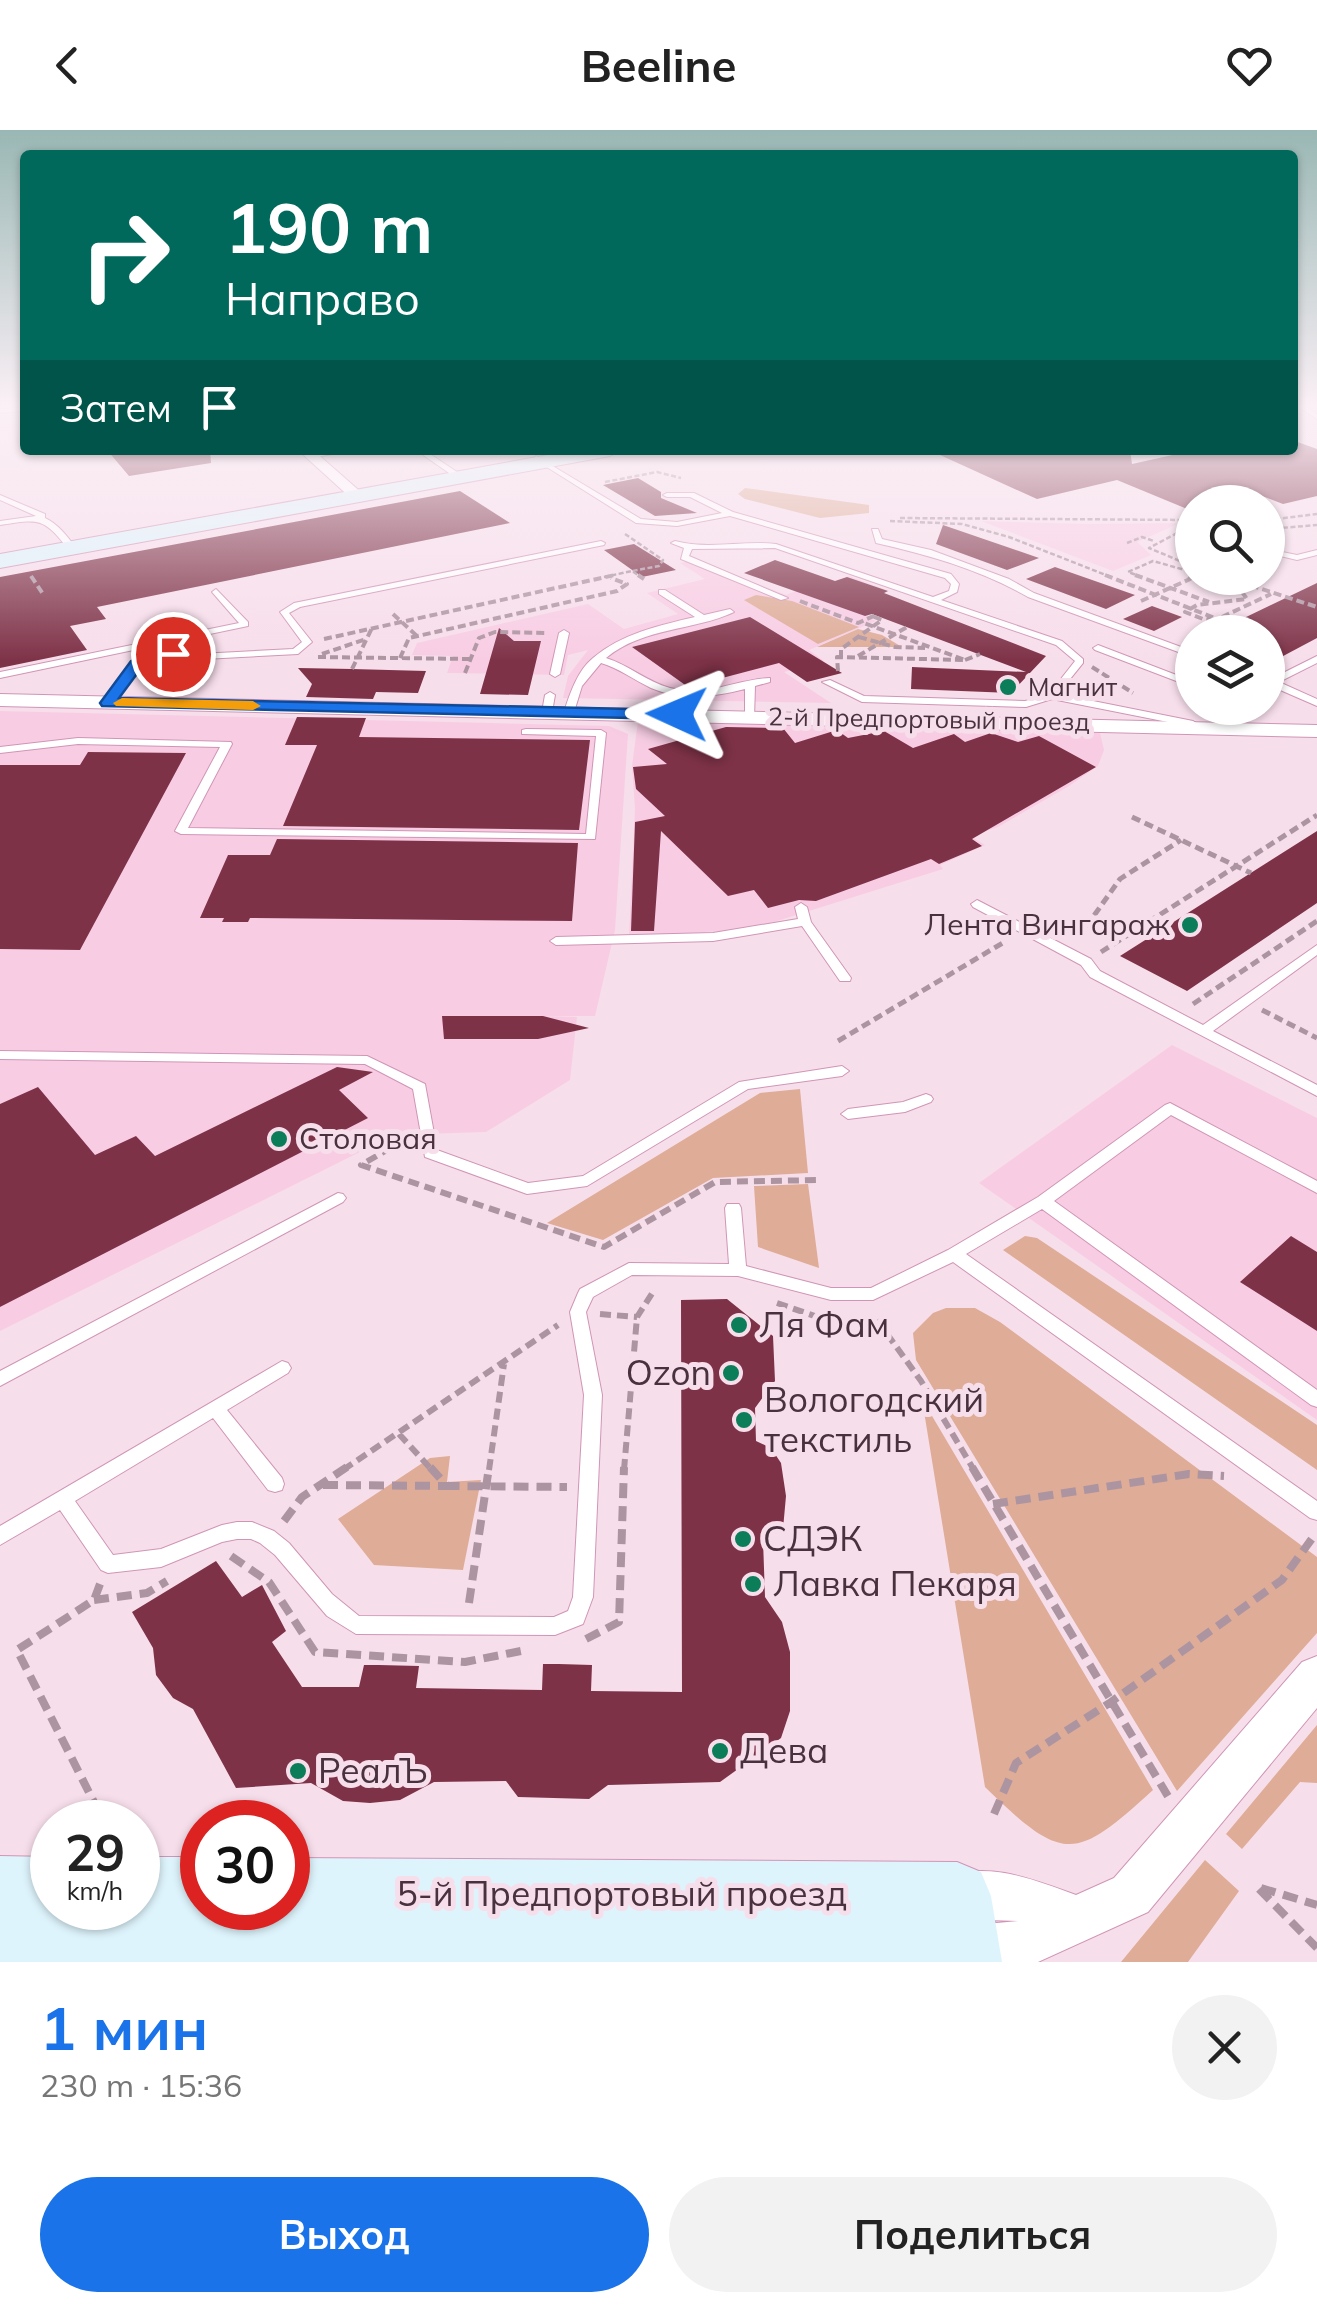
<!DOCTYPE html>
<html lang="ru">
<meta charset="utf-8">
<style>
body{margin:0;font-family:Mulish,sans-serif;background:#f2f2f2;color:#222;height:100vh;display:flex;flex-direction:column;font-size:38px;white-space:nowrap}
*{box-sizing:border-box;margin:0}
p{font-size:32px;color:#767676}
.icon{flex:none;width:55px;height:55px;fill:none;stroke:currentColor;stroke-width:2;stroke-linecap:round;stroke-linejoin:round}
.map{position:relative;height:1832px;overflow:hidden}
.panel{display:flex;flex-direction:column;background:#fff;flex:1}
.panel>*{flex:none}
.hud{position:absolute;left:20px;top:20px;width:1278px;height:305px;border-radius:10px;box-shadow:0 2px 8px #0004;background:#00695c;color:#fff;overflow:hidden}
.controls{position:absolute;left:1175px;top:355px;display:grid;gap:20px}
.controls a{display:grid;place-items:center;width:110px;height:110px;border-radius:50%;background:#fff;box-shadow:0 2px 8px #0004;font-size:50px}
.speed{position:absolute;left:30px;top:1670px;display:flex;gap:20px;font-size:50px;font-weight:700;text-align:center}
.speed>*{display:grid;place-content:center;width:130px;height:130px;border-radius:50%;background:#fff;box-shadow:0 2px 8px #0004;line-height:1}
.speed small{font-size:25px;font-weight:400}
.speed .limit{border:15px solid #d22;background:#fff;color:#111}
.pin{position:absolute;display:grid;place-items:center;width:85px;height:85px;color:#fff;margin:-42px;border:5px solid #fff;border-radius:50%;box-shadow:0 2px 10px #0007}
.me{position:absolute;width:110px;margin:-55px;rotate:271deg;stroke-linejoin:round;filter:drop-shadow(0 0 8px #0008)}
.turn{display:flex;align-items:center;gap:35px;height:210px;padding:0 40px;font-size:45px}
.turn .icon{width:130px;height:130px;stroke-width:2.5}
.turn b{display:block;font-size:70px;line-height:85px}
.then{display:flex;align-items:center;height:95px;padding:0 40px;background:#0003;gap:20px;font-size:38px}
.round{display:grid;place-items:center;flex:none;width:105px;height:105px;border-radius:52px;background:#f2f2f2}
.head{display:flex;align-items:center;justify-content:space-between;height:170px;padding:0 40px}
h1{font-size:60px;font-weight:700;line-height:75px;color:#1a73e8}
.button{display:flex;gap:20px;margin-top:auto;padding:20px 40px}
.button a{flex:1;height:115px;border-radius:60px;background:#1a73e8;color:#fff;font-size:40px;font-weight:700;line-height:115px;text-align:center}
.button a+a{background:#f2f2f2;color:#222}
header{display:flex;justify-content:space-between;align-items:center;height:130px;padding:0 40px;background:#fff;font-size:45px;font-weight:700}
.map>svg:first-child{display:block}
.built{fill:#f8cde4}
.green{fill:#deac97}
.building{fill:#7e3248}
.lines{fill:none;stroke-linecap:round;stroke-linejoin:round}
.lane-casing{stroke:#d095b6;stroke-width:2}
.street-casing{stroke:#d095b6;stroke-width:2}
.secondary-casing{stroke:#d095b6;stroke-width:2}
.path-far4{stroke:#ad94a1;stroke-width:2.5;stroke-dasharray:5 2.5;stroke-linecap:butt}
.path-far3{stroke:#ad94a1;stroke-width:4;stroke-dasharray:8 4;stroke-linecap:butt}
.path-far2{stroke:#ad94a1;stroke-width:5;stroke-dasharray:9 5;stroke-linecap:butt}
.path-far1{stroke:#ad94a1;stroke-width:6;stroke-dasharray:11 6;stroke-linecap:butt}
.path{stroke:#ad94a1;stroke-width:8;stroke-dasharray:15 8;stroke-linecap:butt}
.lane{fill:#fff;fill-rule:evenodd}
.street{fill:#fff;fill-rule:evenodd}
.secondary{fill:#def4fc;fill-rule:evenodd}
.route{fill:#1a73e8;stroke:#114b97;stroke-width:2.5}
.slow{fill:#f59e0b}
.poi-dot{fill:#0b7d59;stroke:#f7deeb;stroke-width:4}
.labels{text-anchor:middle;stroke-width:10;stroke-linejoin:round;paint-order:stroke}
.far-poi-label{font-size:25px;fill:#49313e;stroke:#f7deeb;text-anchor:start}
.far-street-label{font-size:25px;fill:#49313e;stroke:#f7deeb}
.poi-label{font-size:30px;fill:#49313e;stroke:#f7deeb;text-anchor:end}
.near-poi-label{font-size:35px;fill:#49313e;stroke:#f7deeb;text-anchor:start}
.near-street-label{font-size:35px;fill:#49313e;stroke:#f7deeb}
</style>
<header><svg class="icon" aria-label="back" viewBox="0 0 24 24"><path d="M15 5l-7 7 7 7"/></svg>Beeline<svg class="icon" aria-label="heart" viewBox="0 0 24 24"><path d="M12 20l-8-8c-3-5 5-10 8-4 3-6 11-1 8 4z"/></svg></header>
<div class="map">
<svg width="1317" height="1832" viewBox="0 0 1317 1832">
<rect width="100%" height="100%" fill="#f7deeb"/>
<path class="built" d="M 981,391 L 1086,394 L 1180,393 L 1137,412 L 1151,425 L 1113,441 Z
M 697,430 L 786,465 L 796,461 L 805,464 L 849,446 L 889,461 L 881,464 L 899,472 L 866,486 L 876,491 L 809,520 L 824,531 L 784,542 L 831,573 L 563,568 L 568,546 L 588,520 L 568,525 L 564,545 L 447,543 L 453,526 L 412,525 L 417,513 L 588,474 L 624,499 L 678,484 L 647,463 L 705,449 L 680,433 Z
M 0,581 L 609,596 L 628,604 L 615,800 L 595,886 L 539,886 L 577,887 L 570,950 L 486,1002 L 394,1005 L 0,1201 Z
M 638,591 L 1100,603 L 1104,620 L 1098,636 L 1069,656 L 998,697 L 970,706 L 985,715 L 940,735 L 943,739 L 752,799 L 629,807 L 635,679 L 632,636 Z
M 1172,915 L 1317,988 L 1317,1290 L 979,1053 Z"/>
<path class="green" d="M 745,358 L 869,375 L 869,383 L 820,388 L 745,369 L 738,364 Z
M 756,465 L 792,471 L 859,497 L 818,514 L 744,470 Z
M 858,499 L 882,505 L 902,517 L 817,517 Z
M 800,959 L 808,1043 L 713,1048 L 603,1110 L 547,1093 L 760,963 Z
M 808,1054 L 819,1138 L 758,1117 L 754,1056 Z
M 1025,1106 L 1037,1108 L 1317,1295 L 1317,1340 L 1003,1120 Z
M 946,1178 L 975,1178 L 1000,1192 L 1317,1427 L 1317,1503 L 1177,1661 L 916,1230 L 913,1203 L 933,1183 Z
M 922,1269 L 1153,1660 C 1075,1731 1064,1734 985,1657 Z
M 450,1326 L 447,1352 L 481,1350 L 463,1440 L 374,1435 L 338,1389 L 430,1328 Z
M 1317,1595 L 1317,1653 L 1300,1652 L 1242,1719 L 1226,1704 Z
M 1205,1730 L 1239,1761 L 1188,1832 L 1121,1832 Z"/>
<path class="building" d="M 1292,310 L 1317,319 L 1317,366 L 1283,374 L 1244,359 L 1192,371 L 1192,381 L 1117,350 L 1037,369 L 929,320 L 1130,320 L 1132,334 L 1195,320 L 1292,320 Z
M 107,320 L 210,320 L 211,333 L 129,346 Z
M 638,348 L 661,362 L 661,368 L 697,383 L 655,386 L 603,355 Z
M 460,361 L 510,393 L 97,477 L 106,489 L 70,496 L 87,520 L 0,538 L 0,447 Z
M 943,395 L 1039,428 L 1007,440 L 936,414 Z
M 634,414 L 676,440 L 642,447 L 604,420 Z
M 775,430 L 835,451 L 847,447 L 888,461 L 884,463 L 1046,526 L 1011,563 L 911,559 L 912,537 L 1026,542 L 872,484 L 865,486 L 744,443 Z
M 1055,437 L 1135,465 L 1106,479 L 1026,449 Z
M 1317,453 L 1317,508 L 1268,534 L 1268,502 L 1215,502 Z
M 1152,476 L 1182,487 L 1154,501 L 1123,489 Z
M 750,487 L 842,543 L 807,552 L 779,533 L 688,557 L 632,517 Z
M 499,498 L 514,511 L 541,511 L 528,565 L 480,564 Z
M 298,538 L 352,539 L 426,541 L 418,563 L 376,562 L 373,569 L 306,567 L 312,554 Z
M 297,587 L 366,588 L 359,607 L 590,610 L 579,700 L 283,696 L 317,615 L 285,615 Z
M 726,597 L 783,598 L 795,613 L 837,600 L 848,608 L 884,601 L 913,618 L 954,604 L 965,612 L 991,603 L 1018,612 L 1039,606 L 1096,637 L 972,709 L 982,716 L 939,734 L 931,729 L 816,771 L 799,770 L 768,778 L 754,760 L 728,766 L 661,701 L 654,801 L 631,801 L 635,692 L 665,686 L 636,659 L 633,637 L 667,634 L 648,619 Z
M 88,622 L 186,623 L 80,820 L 0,819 L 0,635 L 80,635 Z
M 1317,701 L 1317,773 L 1187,861 L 1120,826 Z
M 277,709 L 578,713 L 572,791 L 250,788 L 248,792 L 222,792 L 224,788 L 200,788 L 228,725 L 270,725 Z
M 442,886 L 543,886 L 589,898 L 538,909 L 444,909 Z
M 337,937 L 373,942 L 339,960 L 368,988 L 0,1177 L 0,974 L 38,957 L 95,1025 L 136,1006 L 155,1026 Z
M 1291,1106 L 1317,1122 L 1317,1201 L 1240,1152 Z
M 727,1169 L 773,1206 L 775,1251 L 755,1278 L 756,1311 L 771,1318 L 781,1333 L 786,1366 L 783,1399 L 763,1410 L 765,1467 L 782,1492 L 790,1522 L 790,1581 L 781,1608 L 720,1652 L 608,1655 L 589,1669 L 518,1667 L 506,1651 L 434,1652 L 400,1670 L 370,1673 L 343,1671 L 311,1653 L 236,1658 L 193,1579 L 173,1568 L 156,1545 L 153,1518 L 132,1482 L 216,1431 L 242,1467 L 262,1455 L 286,1501 L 272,1512 L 302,1557 L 359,1557 L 364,1535 L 379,1535 L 419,1536 L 416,1558 L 542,1560 L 543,1534 L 559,1534 L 592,1535 L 591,1561 L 682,1562 L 681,1170 Z"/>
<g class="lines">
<g class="lane-casing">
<path id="lane" d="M 1296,275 L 1303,275 L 1317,284 L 1317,289 Z
M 25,277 L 25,281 L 0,283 L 0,279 Z
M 337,320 L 354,320 L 311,328 L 307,326 Z
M 416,320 L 424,320 L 466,348 L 459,350 Z
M 536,326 L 641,389 L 677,392 L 722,383 L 690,367 L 667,367 L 663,365 L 667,363 L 694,363 L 733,382 L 951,444 L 959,454 L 957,462 L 941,470 L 1062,511 L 1083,529 L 1083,533 L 1058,564 L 1193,591 L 1198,594 L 1193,597 L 1052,569 L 1026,577 L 862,572 L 822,552 L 830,550 L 864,566 L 1025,571 L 1049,564 L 1075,531 L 1056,515 L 775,418 L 692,419 L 689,426 L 788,468 L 781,470 L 681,429 L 684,418 L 671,413 L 675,411 C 708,420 743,410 776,414 L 933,467 L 949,461 L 951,454 L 945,448 L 730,386 L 677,396 L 636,393 L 534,329 Z
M 0,365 L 45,384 L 45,388 C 58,394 67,406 76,418 L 75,420 L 69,420 C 43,387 40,389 0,395 L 0,391 L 36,386 L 0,370 Z
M 872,399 L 878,399 L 882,409 L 931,420 L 1009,449 L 1034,463 L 1192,521 L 1192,527 L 1028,467 C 981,440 929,425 876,413 Z
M 601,411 L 605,413 L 604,415 L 300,477 L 289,483 L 312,512 L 298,524 L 147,532 L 139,536 L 111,575 L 103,573 L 133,532 L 142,527 L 293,519 L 302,512 L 280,482 L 294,473 Z
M 1268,419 L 1297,425 L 1317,420 L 1317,425 L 1297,430 L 1268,423 Z
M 216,459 L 248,492 L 248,496 L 0,548 L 0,542 L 239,493 L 212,462 Z
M 659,460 L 665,460 L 704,485 L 730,479 L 734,482 C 694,501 643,497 606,528 C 629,535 647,552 670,558 C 707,568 736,549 770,548 L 770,552 L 755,556 L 754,588 L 745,586 L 745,559 C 714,567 681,571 651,558 C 634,550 619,538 601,533 L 582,556 L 574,582 L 565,584 L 564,582 C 570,563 578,540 593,528 C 621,504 660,495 695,487 L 659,464 Z
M 564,500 L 569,503 L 560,544 L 555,547 L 550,544 L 559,503 Z
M 1098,515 L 1192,551 L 1192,557 L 1095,520 L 1093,518 Z
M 1317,526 L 1317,533 L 1279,552 L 1317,569 L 1317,576 L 1271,556 L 1268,557 L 1268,548 L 1271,549 Z
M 550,562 L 555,565 L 552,582 L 547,585 L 542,582 L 545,565 Z
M 526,599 L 601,600 L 606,603 L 595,709 L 181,704 L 175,701 L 220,617 L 78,614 L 0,623 L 0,617 L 78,608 L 231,612 L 232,614 L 188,698 L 586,704 L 596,606 L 522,604 L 522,600 Z
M 977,770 L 1091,829 L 1100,841 L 1203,895 L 1317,815 L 1317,825 L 1213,901 L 1317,955 L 1317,966 L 1090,847 L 1081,835 L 973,777 L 971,774 Z
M 801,773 L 807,777 L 811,792 L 851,848 L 850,851 L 840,851 L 802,796 L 713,811 L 556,815 L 550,811 L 556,807 L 713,803 L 798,789 L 795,777 Z
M 0,921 L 367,926 L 425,954 L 437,1020 L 528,1053 L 583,1046 L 739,952 L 842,936 L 849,941 L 842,946 L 748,959 L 587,1056 L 527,1064 L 425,1027 L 413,959 L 365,934 L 0,929 Z
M 926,964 L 931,966 L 933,969 L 931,972 L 905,982 L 848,989 L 841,984 L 848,979 L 903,972 Z
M 1170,973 L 1317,1051 L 1317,1063 L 1171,985 L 1054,1071 L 1317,1260 L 1317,1277 L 1311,1275 L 1042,1079 L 966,1124 L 1317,1371 L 1317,1390 L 1310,1388 L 953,1132 L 873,1170 L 831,1170 L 738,1146 L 632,1145 L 593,1167 L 586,1182 L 602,1265 L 593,1467 L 583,1494 L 555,1505 L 356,1504 L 327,1486 L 275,1425 L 260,1413 L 251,1409 L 237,1409 L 222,1412 L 161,1437 L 108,1443 L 101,1440 L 60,1380 L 0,1415 L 0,1396 L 282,1231 L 288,1233 L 291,1238 L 288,1243 L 227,1280 L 282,1348 L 284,1354 L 282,1360 L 275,1362 L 268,1360 L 213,1288 L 75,1371 L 113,1425 L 161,1419 L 222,1395 L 237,1392 L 252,1392 L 274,1401 L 289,1413 L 332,1464 L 359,1486 L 554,1487 L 568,1481 L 573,1467 L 584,1265 L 570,1182 L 578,1163 L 580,1159 L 629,1133 L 729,1134 L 725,1078 L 727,1074 L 739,1074 L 741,1078 L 746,1136 L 831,1158 L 871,1158 L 948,1120 L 1038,1067 L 1165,975 Z
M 338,1063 L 343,1064 L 346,1068 L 343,1072 L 0,1256 L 0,1241 Z"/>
</g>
<g class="street-casing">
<path id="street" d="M 298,320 L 313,320 L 363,364 L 363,370 L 353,370 Z
M 0,564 L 1317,595 L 1317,607 L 0,576 Z
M 1317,1526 L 1317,1578 L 1148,1782 L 1038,1832 L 946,1832 L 941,1820 L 948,1803 L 965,1796 L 1018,1791 L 957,1789 L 940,1783 L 934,1766 L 940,1749 C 987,1730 1032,1749 1076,1765 L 1114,1748 L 1302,1532 Z"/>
</g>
<g class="secondary-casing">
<path id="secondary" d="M 576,320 L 620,320 L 610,326 L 0,438 L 0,424 Z
M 0,1726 L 52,1727 L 52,1778 L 79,1778 L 77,1783 L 138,1778 L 138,1727 L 202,1727 L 202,1778 L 229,1778 L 227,1783 L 263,1784 L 260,1778 L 288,1778 L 288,1728 L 957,1732 L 981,1742 L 991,1766 L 1002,1832 L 0,1832 Z"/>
</g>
<path class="path-far4" d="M 605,352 L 657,342 L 681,348
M 900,388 L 1192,390
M 1268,390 L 1317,384
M 890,391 L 962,394 L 1009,407 L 1111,447
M 1268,399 L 1317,395
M 1192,401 L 1179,402 L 1149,418 L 1192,436
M 625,404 L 663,430 L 659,436 L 632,441
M 1127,413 L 1142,407 L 1154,411
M 1189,442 L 1190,447
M 604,447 L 632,441 L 641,447
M 1142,447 L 1128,442 L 1153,431 L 1192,442"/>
<path class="path-far3" d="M 638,445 L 644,449
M 1105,445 L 1235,496 L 1251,498
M 1135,445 L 1209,472
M 31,446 L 43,464
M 1209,448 L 1240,459 L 1247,469 L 1197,475 L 1185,482 L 1203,489 L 1247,491 L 1251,498
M 1228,448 L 1317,477
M 800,471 L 858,493 L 876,485
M 1141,471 L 1190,449 L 1189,445
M 393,484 L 417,506
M 1222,487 L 1271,464
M 859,507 L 895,517 L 925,518
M 324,509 L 615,445
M 322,524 L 366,509
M 858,526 L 907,497
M 318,527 L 470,529
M 400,528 L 409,508 L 617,461 L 627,454 L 611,448
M 841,528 L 841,519 L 882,490 L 872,486
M 965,530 L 980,524
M 1092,537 L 1133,563
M 352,539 L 372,498
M 838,541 L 837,527 L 965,530 L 861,492
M 465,543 L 479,508 L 495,502 L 546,503"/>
<path class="path-far2" d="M 1132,687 L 1251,743
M 1078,808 L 1120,749 L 1181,710
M 1101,822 L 1317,685
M 1193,874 L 1317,791
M 1262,880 L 1317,908
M 838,911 L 1006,811"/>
<path class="path-far1" d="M 406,1009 L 361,1035 L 604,1117 L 715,1052 L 820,1050
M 777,1173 L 835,1193
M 600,1184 L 637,1187
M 877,1190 L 921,1251 L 974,1340
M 399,1304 L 432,1340
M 343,1340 L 558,1195
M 489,1340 L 504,1234
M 624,1340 L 637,1187 L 653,1162"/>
<path class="path" d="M 430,1337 L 447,1356 L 567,1357
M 972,1337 L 1169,1668
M 323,1355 L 447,1356
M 993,1374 L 1189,1344 L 1224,1346
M 284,1391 L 302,1367 L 347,1337
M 231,1426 L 269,1452 L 315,1522 L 465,1532 L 521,1521
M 100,1454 L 94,1470 L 17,1520 L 104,1692
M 94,1470 L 147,1463 L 167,1451
M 469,1473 L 489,1337
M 586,1509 L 619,1492 L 624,1337
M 994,1684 L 1016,1633 L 1111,1572 L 1282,1450 L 1316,1403
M 1261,1758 L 1317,1775
M 1259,1759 L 1317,1818"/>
<use href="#lane" class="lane"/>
<use href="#street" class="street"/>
<use href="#secondary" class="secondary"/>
</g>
<linearGradient id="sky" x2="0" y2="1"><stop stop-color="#99b7b4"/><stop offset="0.52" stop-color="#fbf0f6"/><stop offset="1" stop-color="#fbf0f6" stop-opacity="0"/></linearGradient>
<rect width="1317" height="531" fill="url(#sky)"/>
<path class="route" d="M 167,521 L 180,524 L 142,537 L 119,568 L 677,580 L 685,584 L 677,589 L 102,576 L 100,573 L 131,531 Z"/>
<path class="slow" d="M 122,568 L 253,571 L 261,576 L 253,580 L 116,576 L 113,573 Z"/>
<g class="poi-dot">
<circle cx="1008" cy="557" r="10"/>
<circle cx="1190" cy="795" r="10"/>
<circle cx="279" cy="1009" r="10"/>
<circle cx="739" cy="1195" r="10"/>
<circle cx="731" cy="1243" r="10"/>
<circle cx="744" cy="1290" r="10"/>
<circle cx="743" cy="1409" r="10"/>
<circle cx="753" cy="1454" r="10"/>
<circle cx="720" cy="1621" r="10"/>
<circle cx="298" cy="1641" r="10"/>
</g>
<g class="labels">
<g class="far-poi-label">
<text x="1028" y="566">Магнит</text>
</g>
<g class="far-street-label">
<text transform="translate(929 589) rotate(1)" y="9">2-й Предпортовый проезд</text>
</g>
<g class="poi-label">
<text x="1170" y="805">Лента Вингараж</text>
<text x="299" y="1019" text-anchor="start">Столовая</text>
</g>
<g class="near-poi-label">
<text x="759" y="1207">Ля Фам</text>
<text x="711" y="1255" text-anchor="end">Ozon</text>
<text x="764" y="1282">Вологодский<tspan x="764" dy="40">текстиль</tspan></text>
<text x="763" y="1421">СДЭК</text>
<text x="773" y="1466">Лавка Пекаря</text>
<text x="740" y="1633">Дева</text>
<text x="318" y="1653">РеалЪ</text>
</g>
<g class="near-street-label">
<text x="622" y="1776">5-й Предпортовый проезд</text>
</g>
</g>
</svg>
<div class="controls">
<a><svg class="icon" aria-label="search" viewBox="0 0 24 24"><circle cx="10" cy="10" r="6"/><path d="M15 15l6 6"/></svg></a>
<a><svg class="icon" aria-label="layers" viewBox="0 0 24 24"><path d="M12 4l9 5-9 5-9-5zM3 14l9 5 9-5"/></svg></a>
</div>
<div class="speed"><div>29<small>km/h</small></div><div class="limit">30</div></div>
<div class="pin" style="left:173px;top:524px;background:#d93025"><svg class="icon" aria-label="arrive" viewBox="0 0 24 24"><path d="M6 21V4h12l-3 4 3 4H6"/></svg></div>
<svg class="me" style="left:677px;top:584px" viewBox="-20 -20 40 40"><path d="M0-17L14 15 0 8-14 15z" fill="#1a73e8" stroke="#fff" stroke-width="4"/></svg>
<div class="hud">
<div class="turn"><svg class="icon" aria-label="right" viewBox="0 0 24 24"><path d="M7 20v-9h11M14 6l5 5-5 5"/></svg><div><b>190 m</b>Направо</div></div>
<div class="then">Затем<svg class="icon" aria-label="arrive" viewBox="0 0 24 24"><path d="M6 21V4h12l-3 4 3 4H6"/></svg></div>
</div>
</div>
<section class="panel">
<div class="head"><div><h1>1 мин</h1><p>230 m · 15:36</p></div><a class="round"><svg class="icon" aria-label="close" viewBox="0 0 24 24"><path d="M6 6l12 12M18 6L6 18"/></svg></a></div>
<div class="button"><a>Выход</a><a>Поделиться</a></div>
</section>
